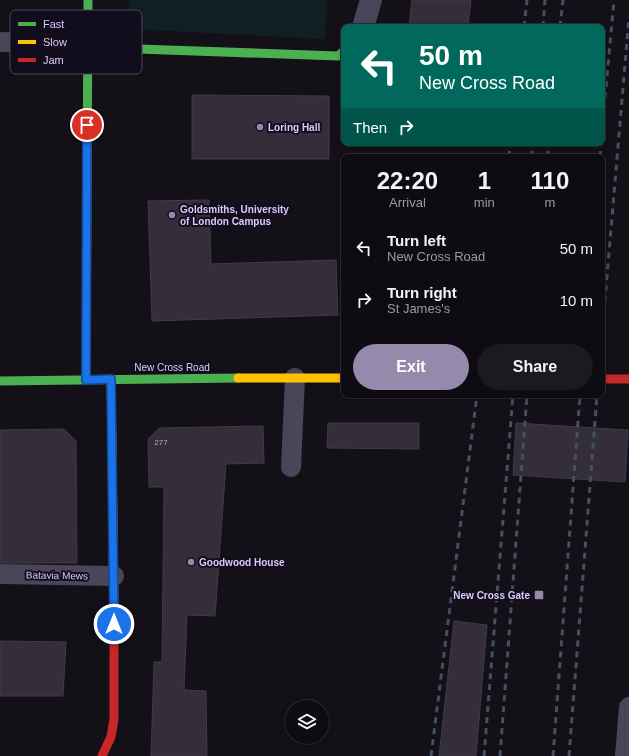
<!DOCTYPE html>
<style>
body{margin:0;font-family:Helvetica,sans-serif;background:#1c1a20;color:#f1f3f6;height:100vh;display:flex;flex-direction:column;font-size:15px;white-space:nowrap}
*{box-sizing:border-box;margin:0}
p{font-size:13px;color:#9b9b9f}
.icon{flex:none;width:22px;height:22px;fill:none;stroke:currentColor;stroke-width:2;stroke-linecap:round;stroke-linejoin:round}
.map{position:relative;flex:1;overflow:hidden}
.drawer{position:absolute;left:341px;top:154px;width:264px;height:244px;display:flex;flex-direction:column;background:#0e0c12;border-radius:8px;box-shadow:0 2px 6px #0003,0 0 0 1px #2e2c32}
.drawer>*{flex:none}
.banner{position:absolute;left:341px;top:24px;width:264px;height:122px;border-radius:8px;box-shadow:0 2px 6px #0003,0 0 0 1px #2e2c32;background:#00695c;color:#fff;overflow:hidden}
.buttons{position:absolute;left:285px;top:700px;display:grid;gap:8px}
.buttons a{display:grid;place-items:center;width:44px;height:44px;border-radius:50%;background:#0e0c12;box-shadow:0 2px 6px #0003,0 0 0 1px #2e2c32;font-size:20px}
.pin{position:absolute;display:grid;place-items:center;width:34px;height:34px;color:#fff;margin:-17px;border:2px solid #fff;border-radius:50%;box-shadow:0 1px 4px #0007}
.me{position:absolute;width:44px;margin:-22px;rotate:0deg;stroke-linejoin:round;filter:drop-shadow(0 0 3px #0008)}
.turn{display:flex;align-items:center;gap:14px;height:84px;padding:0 12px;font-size:18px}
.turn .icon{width:52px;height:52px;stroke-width:2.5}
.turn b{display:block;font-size:28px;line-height:34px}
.then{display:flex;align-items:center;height:38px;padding:0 12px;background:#0003;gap:8px;font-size:15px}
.eta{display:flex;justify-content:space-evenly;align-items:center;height:68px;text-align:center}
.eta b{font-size:24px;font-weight:800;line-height:28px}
.button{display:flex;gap:8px;margin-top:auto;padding:8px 12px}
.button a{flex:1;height:46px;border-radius:24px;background:#958aac;color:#fff;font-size:16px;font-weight:800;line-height:46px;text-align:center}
.button a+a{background:#1c1a20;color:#f1f3f6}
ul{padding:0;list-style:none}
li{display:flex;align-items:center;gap:12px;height:52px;padding:0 12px}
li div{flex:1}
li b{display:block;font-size:15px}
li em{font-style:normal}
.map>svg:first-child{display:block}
.green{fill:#101f23}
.building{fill:#332e3a;stroke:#413a4c}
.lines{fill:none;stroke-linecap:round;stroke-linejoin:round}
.lane{stroke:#4a4558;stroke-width:20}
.street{stroke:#4a4558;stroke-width:22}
.fast{stroke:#4caf50;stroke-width:9}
.slow{stroke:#ffc107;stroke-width:9}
.jam{stroke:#c62828;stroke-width:9}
.rail{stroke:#445062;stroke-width:3;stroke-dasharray:6 5;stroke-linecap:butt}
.route-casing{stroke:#114b97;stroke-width:10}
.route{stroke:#1a73e8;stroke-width:7}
.poi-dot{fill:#958aac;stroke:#120d1c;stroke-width:1.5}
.labels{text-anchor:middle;stroke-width:4;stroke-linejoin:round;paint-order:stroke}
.number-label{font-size:8px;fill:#b1a4cb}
.poi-label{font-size:10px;font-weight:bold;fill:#dbcbfb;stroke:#120d1c;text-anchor:start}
.street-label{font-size:10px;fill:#dbcbfb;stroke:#120d1c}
.key{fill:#120d1c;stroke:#4e465f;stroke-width:1}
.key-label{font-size:11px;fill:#dbcbfb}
</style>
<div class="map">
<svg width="629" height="756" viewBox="0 0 629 756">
<rect width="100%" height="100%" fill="#131018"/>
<path class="green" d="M 129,0 L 327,0 L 325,39 L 127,29 Z"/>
<path class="building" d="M 412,0 L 471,0 L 468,27 L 409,27 Z
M 192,95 L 329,96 L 329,159 L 192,159 Z
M 209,200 L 211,264 L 336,260 L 338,315 L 152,321 L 148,201 Z
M 328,423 L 419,423 L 419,449 L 327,448 Z
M 516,423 L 628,430 L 625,482 L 513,475 Z
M 263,426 L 264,463 L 226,464 L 215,616 L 187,615 L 184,690 L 206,691 L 207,756 L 151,756 L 154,662 L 162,662 L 164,487 L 149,487 L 148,439 L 159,428 Z
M 64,429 L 76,441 L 77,563 L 0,563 L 0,430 Z
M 454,621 L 487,625 L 476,756 L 439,756 Z
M 0,641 L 66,642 L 63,696 L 0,696 Z"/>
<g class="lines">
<path class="lane" d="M 0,42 L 88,45
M 291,467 L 295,378
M 0,574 L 114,576
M 625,756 L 629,707"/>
<path class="street" d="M 363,27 L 371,0"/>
<path class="fast" d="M 88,45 L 110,48 L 338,56 L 344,51
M 111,379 L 112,446
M 86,380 L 88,0
M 0,381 L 238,378"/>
<path class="slow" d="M 238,378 L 344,378
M 112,446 L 114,615"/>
<path class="jam" d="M 602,379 L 629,379
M 102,756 L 111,737 L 114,719 L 114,615"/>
<path class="rail" d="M 524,27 L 527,0
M 543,27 L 545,0
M 560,27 L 563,0
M 602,131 L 614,0
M 509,157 L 510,143
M 532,157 L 533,143
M 547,157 L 549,143
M 600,157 L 601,143
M 602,335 L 629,17
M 431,756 L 477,395
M 484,756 L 513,395
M 500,756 L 527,395
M 553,756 L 580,395
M 569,756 L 597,395"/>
</g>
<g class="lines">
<g class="route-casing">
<path id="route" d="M 87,125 L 86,380 L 111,379 L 114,624"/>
</g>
<use href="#route" class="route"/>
</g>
<g class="poi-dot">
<circle cx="260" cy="127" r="4"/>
<circle cx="172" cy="215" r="4"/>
<circle cx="191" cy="562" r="4"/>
<rect x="534" y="590" width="10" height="10" rx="2"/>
</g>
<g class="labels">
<g class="number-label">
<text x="161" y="445">277</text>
</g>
<g class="poi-label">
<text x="268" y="131">Loring Hall</text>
<text x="180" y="213">Goldsmiths, University<tspan x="180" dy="12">of London Campus</tspan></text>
<text x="199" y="566">Goodwood House</text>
<text x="530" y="599" text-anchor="end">New Cross Gate</text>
</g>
<g class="street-label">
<text x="172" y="371">New Cross Road</text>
<text transform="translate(57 575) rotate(1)" y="4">Batavia Mews</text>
</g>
</g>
<rect x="10" y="10" width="132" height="64" rx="6" class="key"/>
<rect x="18" y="22" width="18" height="4" fill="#4caf50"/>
<rect x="18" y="40" width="18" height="4" fill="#ffc107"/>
<rect x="18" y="58" width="18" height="4" fill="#c62828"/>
<g class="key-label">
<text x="43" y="28">Fast</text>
<text x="43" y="46">Slow</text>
<text x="43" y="64">Jam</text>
</g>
</svg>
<div class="buttons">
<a><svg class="icon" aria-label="layers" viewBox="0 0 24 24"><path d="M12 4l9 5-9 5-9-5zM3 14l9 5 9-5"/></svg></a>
</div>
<div class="pin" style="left:87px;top:125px;background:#d93025"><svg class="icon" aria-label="arrive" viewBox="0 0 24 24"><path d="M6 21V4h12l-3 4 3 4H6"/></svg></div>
<svg class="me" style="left:114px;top:624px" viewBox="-20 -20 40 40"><circle r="17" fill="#1a73e8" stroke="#fff" stroke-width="3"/><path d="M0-11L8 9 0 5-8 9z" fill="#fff"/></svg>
<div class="banner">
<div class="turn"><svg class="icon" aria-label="left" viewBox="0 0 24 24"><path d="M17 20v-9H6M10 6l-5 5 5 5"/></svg><div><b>50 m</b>New Cross Road</div></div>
<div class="then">Then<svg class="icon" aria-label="right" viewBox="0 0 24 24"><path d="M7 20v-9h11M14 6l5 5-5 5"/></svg></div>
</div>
<section class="drawer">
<div class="eta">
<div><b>22:20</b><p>Arrival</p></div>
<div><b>1</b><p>min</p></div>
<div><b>110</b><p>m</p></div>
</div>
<ul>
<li><svg class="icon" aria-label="left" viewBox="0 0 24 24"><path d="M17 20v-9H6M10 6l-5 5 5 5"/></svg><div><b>Turn left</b><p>New Cross Road</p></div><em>50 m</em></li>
<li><svg class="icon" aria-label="right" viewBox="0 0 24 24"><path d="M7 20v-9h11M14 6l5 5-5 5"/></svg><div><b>Turn right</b><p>St James's</p></div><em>10 m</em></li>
</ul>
<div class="button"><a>Exit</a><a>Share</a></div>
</section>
</div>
